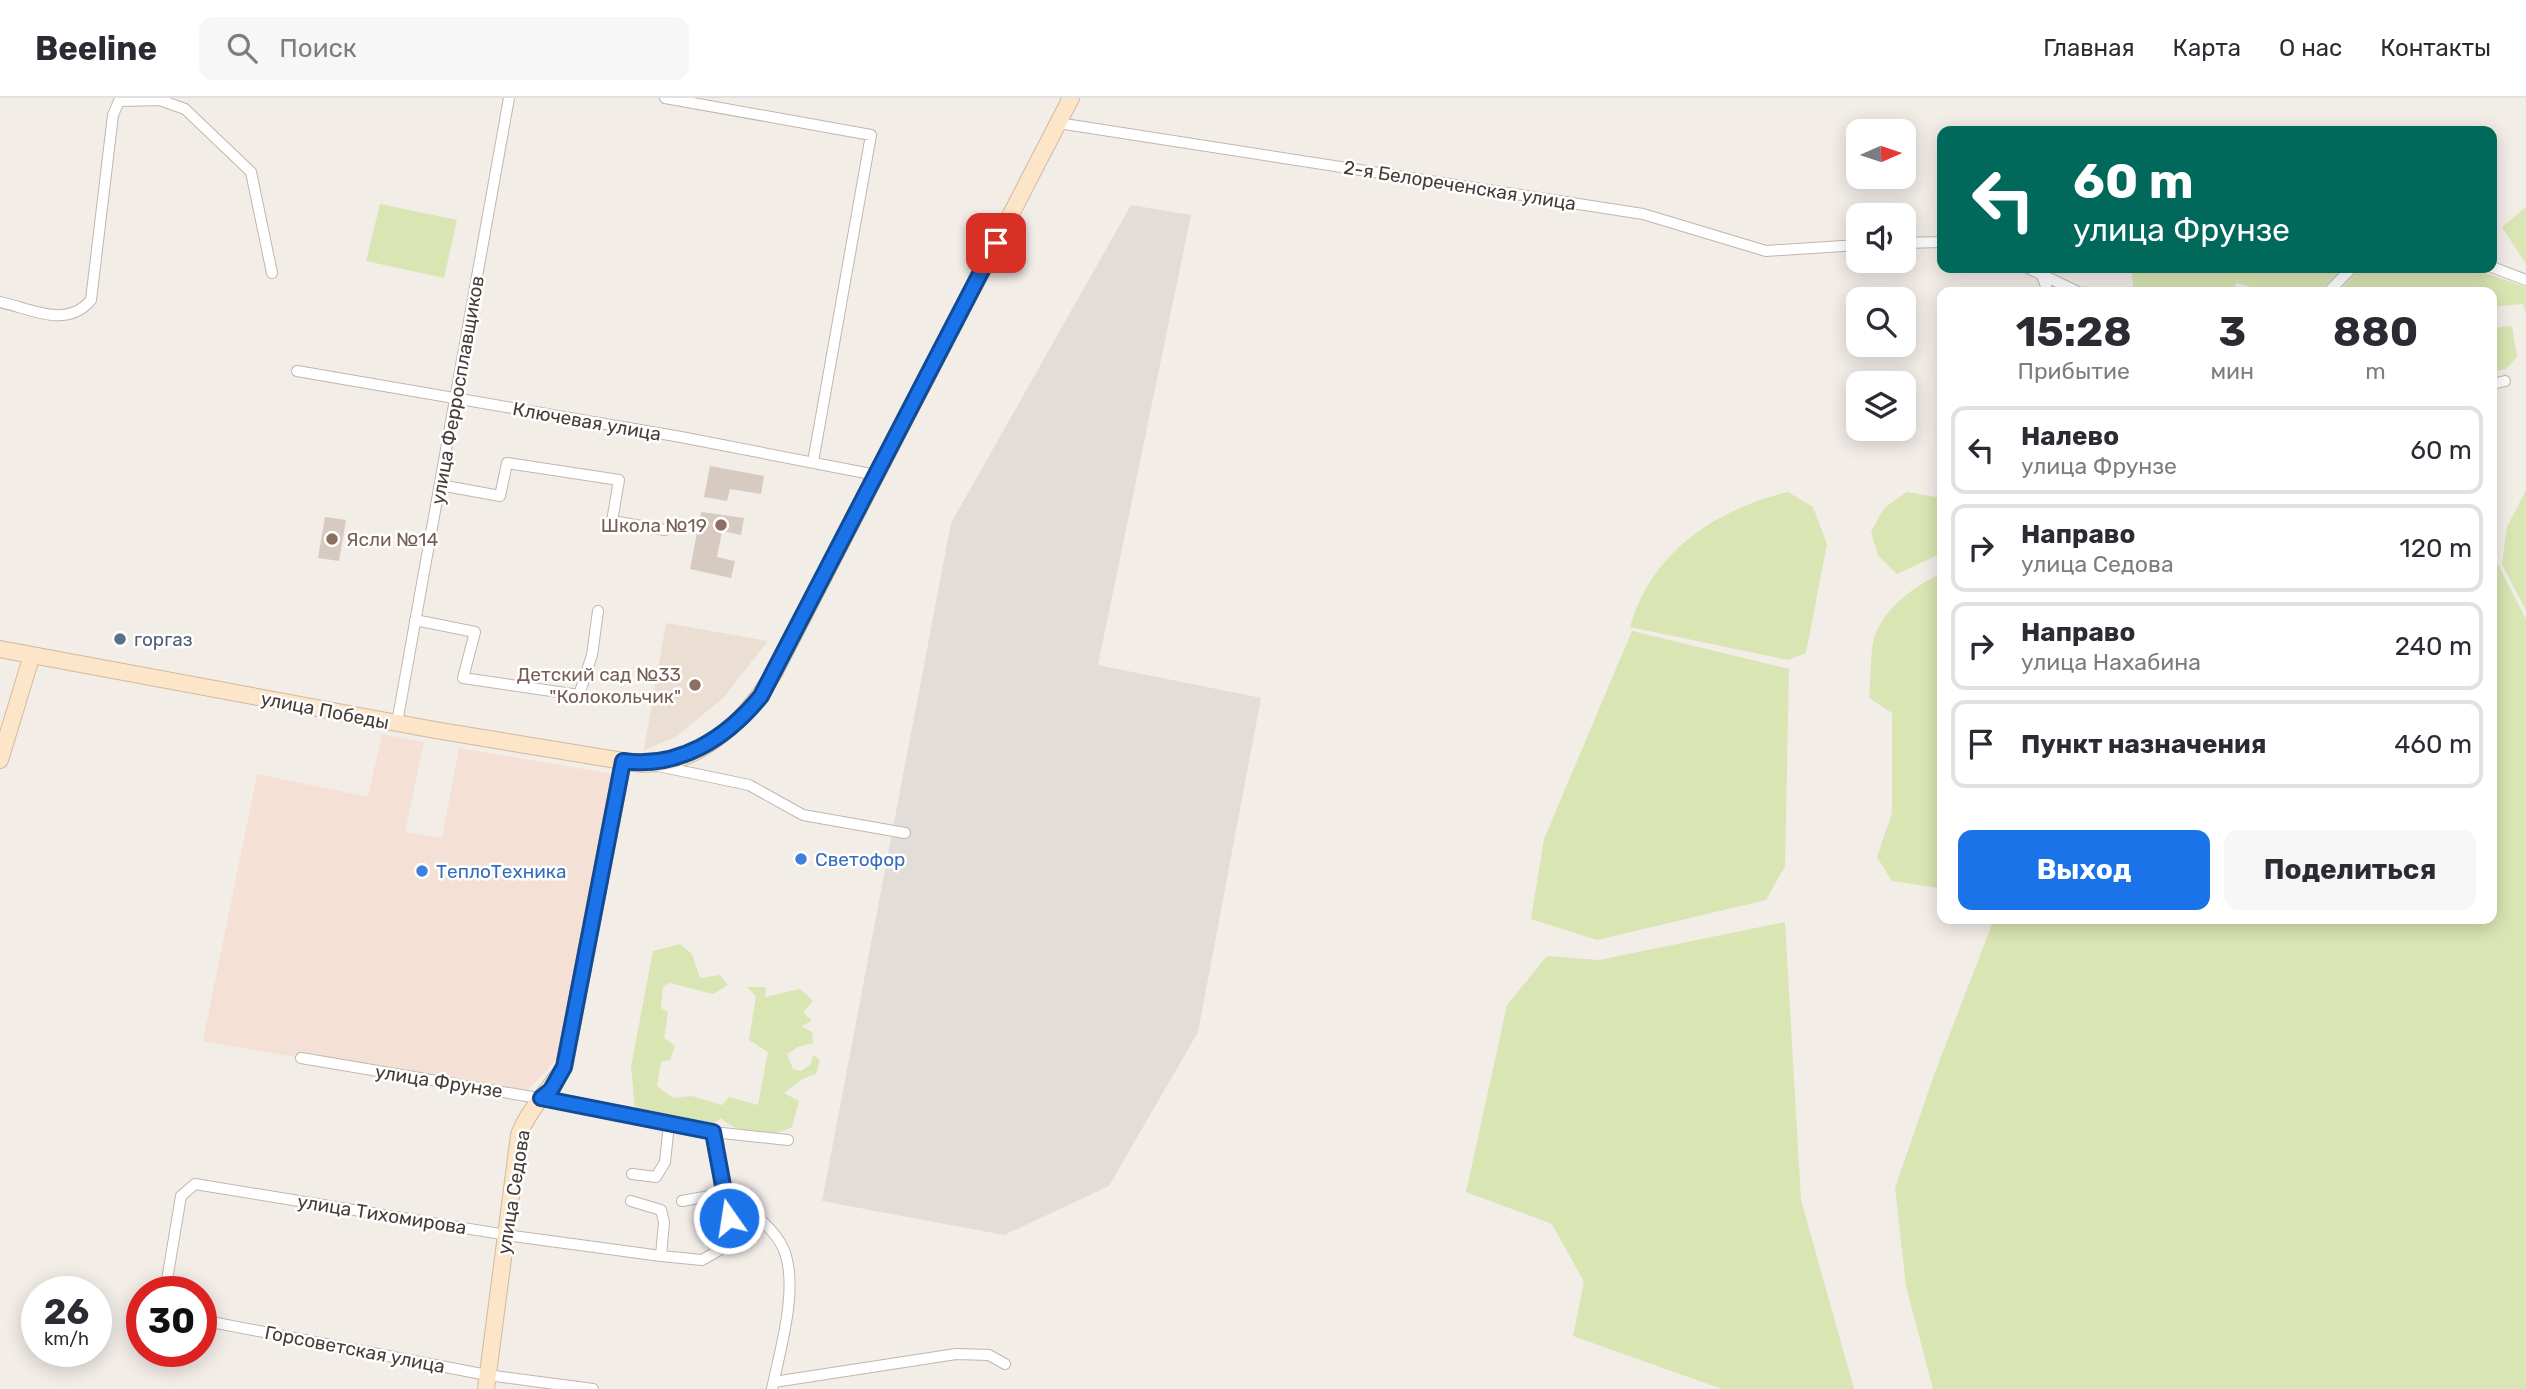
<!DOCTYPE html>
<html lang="ru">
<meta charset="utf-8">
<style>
body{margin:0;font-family:Rubik,sans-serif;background:#f7f7f7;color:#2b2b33;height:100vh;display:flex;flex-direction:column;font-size:26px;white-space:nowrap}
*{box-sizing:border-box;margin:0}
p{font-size:23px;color:#7c7c81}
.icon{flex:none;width:38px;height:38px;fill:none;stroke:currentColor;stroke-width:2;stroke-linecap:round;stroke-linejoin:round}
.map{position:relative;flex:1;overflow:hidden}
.panel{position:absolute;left:1937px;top:189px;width:560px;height:637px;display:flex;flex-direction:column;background:#fff;border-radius:14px;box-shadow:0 4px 18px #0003}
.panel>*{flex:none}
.top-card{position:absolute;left:1937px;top:28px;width:560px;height:147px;border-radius:14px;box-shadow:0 4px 18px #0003;background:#00695c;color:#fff;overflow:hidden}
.needle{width:46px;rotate:87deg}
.fabs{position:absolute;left:1846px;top:21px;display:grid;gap:14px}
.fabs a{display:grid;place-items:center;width:70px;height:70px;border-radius:14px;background:#fff;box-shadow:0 4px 18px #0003;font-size:35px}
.speed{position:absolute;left:21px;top:1178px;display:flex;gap:14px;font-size:35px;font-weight:700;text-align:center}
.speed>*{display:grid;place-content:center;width:91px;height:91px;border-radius:50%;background:#fff;box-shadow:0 4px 18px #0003;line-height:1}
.speed small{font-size:18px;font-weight:400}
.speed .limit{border:10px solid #d22;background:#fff;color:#111}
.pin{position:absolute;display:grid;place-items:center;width:60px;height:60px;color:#fff;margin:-30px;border-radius:14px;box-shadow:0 4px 10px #0006}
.me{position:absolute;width:77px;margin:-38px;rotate:347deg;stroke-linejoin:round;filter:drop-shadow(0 0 5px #0008)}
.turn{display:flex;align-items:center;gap:24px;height:147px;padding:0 21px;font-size:32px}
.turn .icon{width:91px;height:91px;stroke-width:2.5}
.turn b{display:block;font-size:49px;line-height:60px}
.eta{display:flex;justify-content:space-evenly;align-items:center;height:119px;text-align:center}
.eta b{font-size:42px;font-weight:700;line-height:49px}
.primary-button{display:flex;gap:14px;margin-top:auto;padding:14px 21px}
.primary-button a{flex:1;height:80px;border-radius:14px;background:#1a73e8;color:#fff;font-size:28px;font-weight:700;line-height:80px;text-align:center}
.primary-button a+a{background:#f7f7f7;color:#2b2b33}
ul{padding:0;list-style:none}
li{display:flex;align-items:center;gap:21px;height:88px;margin:0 14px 10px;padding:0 7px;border:4px solid #e1e1e2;border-radius:14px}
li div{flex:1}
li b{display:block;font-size:26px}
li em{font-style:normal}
header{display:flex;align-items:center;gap:42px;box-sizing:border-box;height:98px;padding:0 35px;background:#fff;border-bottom:2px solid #e1e1e2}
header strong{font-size:33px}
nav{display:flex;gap:38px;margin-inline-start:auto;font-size:24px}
.search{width:490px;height:63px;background:#f7f7f7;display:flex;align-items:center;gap:18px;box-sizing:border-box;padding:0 24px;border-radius:14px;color:#7c7c81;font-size:26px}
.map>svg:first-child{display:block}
.commercial{fill:#f4e0d4}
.industrial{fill:#e3ddda}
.education{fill:#ebdfd3}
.green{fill:#d9e5b3}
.building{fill:#d7cac1}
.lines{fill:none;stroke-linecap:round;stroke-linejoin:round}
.street-casing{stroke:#c1b6ae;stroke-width:12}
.secondary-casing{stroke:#d3b99d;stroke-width:18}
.street{stroke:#fff;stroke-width:10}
.secondary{stroke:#fce5c9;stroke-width:16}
.route-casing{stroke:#114b97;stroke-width:18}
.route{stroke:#1a73e8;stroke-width:12}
.education-dot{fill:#8d6e63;stroke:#fff;stroke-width:2.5}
.service-dot{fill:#5c6f8a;stroke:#fff;stroke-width:2.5}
.shop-dot{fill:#3f7fe0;stroke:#fff;stroke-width:2.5}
.labels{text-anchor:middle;stroke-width:5;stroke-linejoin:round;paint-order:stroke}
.street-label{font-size:19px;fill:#463d37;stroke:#fff}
.education-label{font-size:19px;fill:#785e54;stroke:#fff;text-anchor:end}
.service-label{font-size:19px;fill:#4e5e75;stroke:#fff;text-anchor:start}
.shop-label{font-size:19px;fill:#366cbe;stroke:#fff;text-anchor:start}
</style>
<header>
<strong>Beeline</strong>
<div class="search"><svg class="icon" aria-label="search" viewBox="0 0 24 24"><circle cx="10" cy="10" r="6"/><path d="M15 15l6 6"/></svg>Поиск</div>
<nav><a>Главная</a><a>Карта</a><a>О нас</a><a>Контакты</a></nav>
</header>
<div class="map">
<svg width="2526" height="1291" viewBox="0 0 2526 1291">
<rect width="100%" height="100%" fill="#f3ede8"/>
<path class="commercial" d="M 382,636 L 424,644 L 405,734 L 442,740 L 459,650 L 612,676 L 556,962 L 522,998 L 203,943 L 257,676 L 368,699 Z"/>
<path class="industrial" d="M 1131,107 L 1191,117 L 1098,567 L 1261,600 L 1198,934 L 1109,1088 L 1004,1137 L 822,1103 L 951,425 Z"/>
<path class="education" d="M 666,525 L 768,543 L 724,599 L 676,639 L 644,652 Z"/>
<path class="green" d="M 380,106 L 457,122 L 444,180 L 366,163 Z
M 2526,109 L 2526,166 L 2502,129 Z
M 2131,170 L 2344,170 L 2318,194 L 2270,194 L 2237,185 L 2231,194 L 2134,194 Z
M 2361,170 L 2470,170 L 2526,189 L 2526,215 L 2523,206 L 2499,208 L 2492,213 L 2492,194 L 2338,194 Z
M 2512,228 L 2517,259 L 2506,271 L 2492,274 L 2492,230 Z
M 2526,392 L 2526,513 L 2502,466 L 2507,429 Z
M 1788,394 L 1813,409 L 1827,446 L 1806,555 L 1788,562 L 1630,529 C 1652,453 1715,412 1788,394 Z
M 1907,394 L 1942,400 L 1942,455 L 1897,476 L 1878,457 L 1871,434 L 1884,410 Z
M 2492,464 L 2499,468 L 2526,521 L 2526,1291 L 1933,1291 L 1906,1188 L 1895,1090 L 1934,977 L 1994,821 L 2492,821 Z
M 1942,475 L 1942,784 L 1939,790 L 1892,783 L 1877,759 L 1892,715 L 1892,615 L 1869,600 C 1871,582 1870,562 1873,544 C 1880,513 1915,487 1942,475 Z
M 1632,533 L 1789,571 L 1785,768 L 1766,802 L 1597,842 L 1531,821 L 1544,741 Z
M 1785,824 L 1801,1102 L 1854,1291 L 1722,1291 L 1573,1238 L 1584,1184 L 1552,1126 L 1466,1094 L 1507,907 L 1547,858 L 1599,862 Z
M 680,846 L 692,856 L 700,880 L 720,877 L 728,887 L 713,896 L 670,885 L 663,888 L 661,910 L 668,914 L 664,940 L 675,948 L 670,962 L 661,964 L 657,988 L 673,1000 L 692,998 L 722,1007 L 729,999 L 758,1007 L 768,954 L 749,942 L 756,898 L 747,889 L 766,889 L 765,899 L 800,891 L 813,903 L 803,914 L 812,923 L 801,928 L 812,934 L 813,945 L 798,949 L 787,956 L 793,971 L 801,973 L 811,966 L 813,957 L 820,962 L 816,976 L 802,981 L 784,995 L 799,1003 L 792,1029 C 771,1041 738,1036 721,1020 L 712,1026 L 635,1011 L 631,969 L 653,853 Z"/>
<path class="building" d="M 710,368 L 764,378 L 761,396 L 730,391 L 727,403 L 704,399 Z
M 701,414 L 744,420 L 741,437 L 722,433 L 717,459 L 735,463 L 731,480 L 690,471 Z
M 325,419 L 346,422 L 339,463 L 318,460 Z"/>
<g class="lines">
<g class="street-casing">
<path id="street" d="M 665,0 L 871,37 L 813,364
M 1058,25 L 1643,116 L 1766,153 L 1858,147
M 1904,145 L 1942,144
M 2492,169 L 2526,182
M 2028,170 L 2078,194
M 2042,177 L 2048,194
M 2328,194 L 2352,170
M 0,204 C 32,211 66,231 91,202 L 113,17 L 119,3 L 160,2 L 185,11 L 251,74 L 272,175
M 297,273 L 681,339 L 876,377
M 2492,286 L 2505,283
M 440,387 L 500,398 L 507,365 L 619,382 L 612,423 L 665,432
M 415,522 L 475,534 L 463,580 L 579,597 L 592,557 L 598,513
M 397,625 L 509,0
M 658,668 L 749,687 L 803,717 L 905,735
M 301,960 L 550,1002 L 713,1034 L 788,1042
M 632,1076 L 656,1079 L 665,1064 L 669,1026
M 726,1095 C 746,1110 774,1128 784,1152 C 799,1190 780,1252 772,1291
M 631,1103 L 661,1112 L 664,1124 L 661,1158
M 682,1103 L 726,1095
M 165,1194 L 181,1098 L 195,1086 L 513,1138 L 661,1158 L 702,1162 L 732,1145 L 726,1095 L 720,1083 L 713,1034
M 201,1222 L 487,1277 L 593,1291
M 774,1284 L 956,1256 L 989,1257 L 1005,1266"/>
</g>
<g class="secondary-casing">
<path id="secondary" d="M 0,551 L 435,632 L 635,665 C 695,673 746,622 774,575 L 1071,0
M 0,662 L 32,557
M 486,1291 L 519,1037 C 529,1010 549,993 564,969 L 623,663"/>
</g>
<use href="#street" class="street"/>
<use href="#secondary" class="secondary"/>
</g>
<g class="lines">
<g class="route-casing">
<path id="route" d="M 729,1120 L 713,1034 L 541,1000 L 551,992 L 564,969 L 623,663 C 679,671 727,640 761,598 L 996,145"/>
</g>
<use href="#route" class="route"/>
</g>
<g class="education-dot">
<circle cx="721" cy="427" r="7"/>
<circle cx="332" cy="441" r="7"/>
<circle cx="695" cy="587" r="7"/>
</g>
<circle class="service-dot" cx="120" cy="541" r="7"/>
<g class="shop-dot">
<circle cx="801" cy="761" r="7"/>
<circle cx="422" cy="773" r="7"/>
</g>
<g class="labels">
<g class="street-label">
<text transform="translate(1460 87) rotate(9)" y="7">2-я Белореченская улица</text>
<text transform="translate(457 292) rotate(-80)" y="7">улица Ферросплавщиков</text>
<text transform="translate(587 323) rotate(10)" y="7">Ключевая улица</text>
<text transform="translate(325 612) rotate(11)" y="7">улица Победы</text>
<text transform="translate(439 983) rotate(9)" y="7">улица Фрунзе</text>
<text transform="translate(513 1094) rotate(-81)" y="7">улица Седова</text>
<text transform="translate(382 1116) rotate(9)" y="7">улица Тихомирова</text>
<text transform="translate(355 1251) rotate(11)" y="7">Горсоветская улица</text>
</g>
<g class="education-label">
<text x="707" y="434">Школа №19</text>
<text x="346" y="448" text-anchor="start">Ясли №14</text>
<text x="681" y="583">Детский сад №33<tspan x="681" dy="22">"Колокольчик"</tspan></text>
</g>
<g class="service-label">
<text x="134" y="548">горгаз</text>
</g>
<g class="shop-label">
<text x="815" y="768">Светофор</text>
<text x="436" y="780">ТеплоТехника</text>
</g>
</g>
</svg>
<div class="fabs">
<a><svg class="needle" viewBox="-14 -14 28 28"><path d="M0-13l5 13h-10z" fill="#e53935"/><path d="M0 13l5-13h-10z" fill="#7c7c81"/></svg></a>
<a><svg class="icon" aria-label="sound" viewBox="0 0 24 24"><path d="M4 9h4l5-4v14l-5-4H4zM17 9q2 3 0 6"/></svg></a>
<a><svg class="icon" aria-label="search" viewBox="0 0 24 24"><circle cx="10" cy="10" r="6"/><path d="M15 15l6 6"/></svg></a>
<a><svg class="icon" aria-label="layers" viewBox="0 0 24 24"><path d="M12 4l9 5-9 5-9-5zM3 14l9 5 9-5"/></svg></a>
</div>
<div class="speed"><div>26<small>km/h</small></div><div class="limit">30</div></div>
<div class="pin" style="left:996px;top:145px;background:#d93025"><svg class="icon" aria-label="arrive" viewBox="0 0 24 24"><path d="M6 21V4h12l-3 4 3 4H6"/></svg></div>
<svg class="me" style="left:729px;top:1120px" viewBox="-20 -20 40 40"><circle r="17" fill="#1a73e8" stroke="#fff" stroke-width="3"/><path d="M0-11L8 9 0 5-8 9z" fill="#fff"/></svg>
<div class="top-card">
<div class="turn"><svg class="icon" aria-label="left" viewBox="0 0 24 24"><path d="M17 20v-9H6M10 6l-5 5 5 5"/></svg><div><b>60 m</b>улица Фрунзе</div></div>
</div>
<section class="panel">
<div class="eta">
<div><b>15:28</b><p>Прибытие</p></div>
<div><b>3</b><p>мин</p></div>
<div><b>880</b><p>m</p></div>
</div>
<ul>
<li><svg class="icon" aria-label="left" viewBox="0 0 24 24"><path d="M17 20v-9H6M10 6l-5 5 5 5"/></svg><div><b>Налево</b><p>улица Фрунзе</p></div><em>60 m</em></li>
<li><svg class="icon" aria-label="right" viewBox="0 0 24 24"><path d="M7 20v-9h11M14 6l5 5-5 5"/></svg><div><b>Направо</b><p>улица Седова</p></div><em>120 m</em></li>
<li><svg class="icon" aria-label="right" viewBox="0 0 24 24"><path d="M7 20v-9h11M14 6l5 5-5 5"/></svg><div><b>Направо</b><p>улица Нахабина</p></div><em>240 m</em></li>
<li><svg class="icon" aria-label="arrive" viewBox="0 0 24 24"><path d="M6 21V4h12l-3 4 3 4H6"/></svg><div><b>Пункт назначения</b></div><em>460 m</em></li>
</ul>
<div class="primary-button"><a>Выход</a><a>Поделиться</a></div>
</section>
</div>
